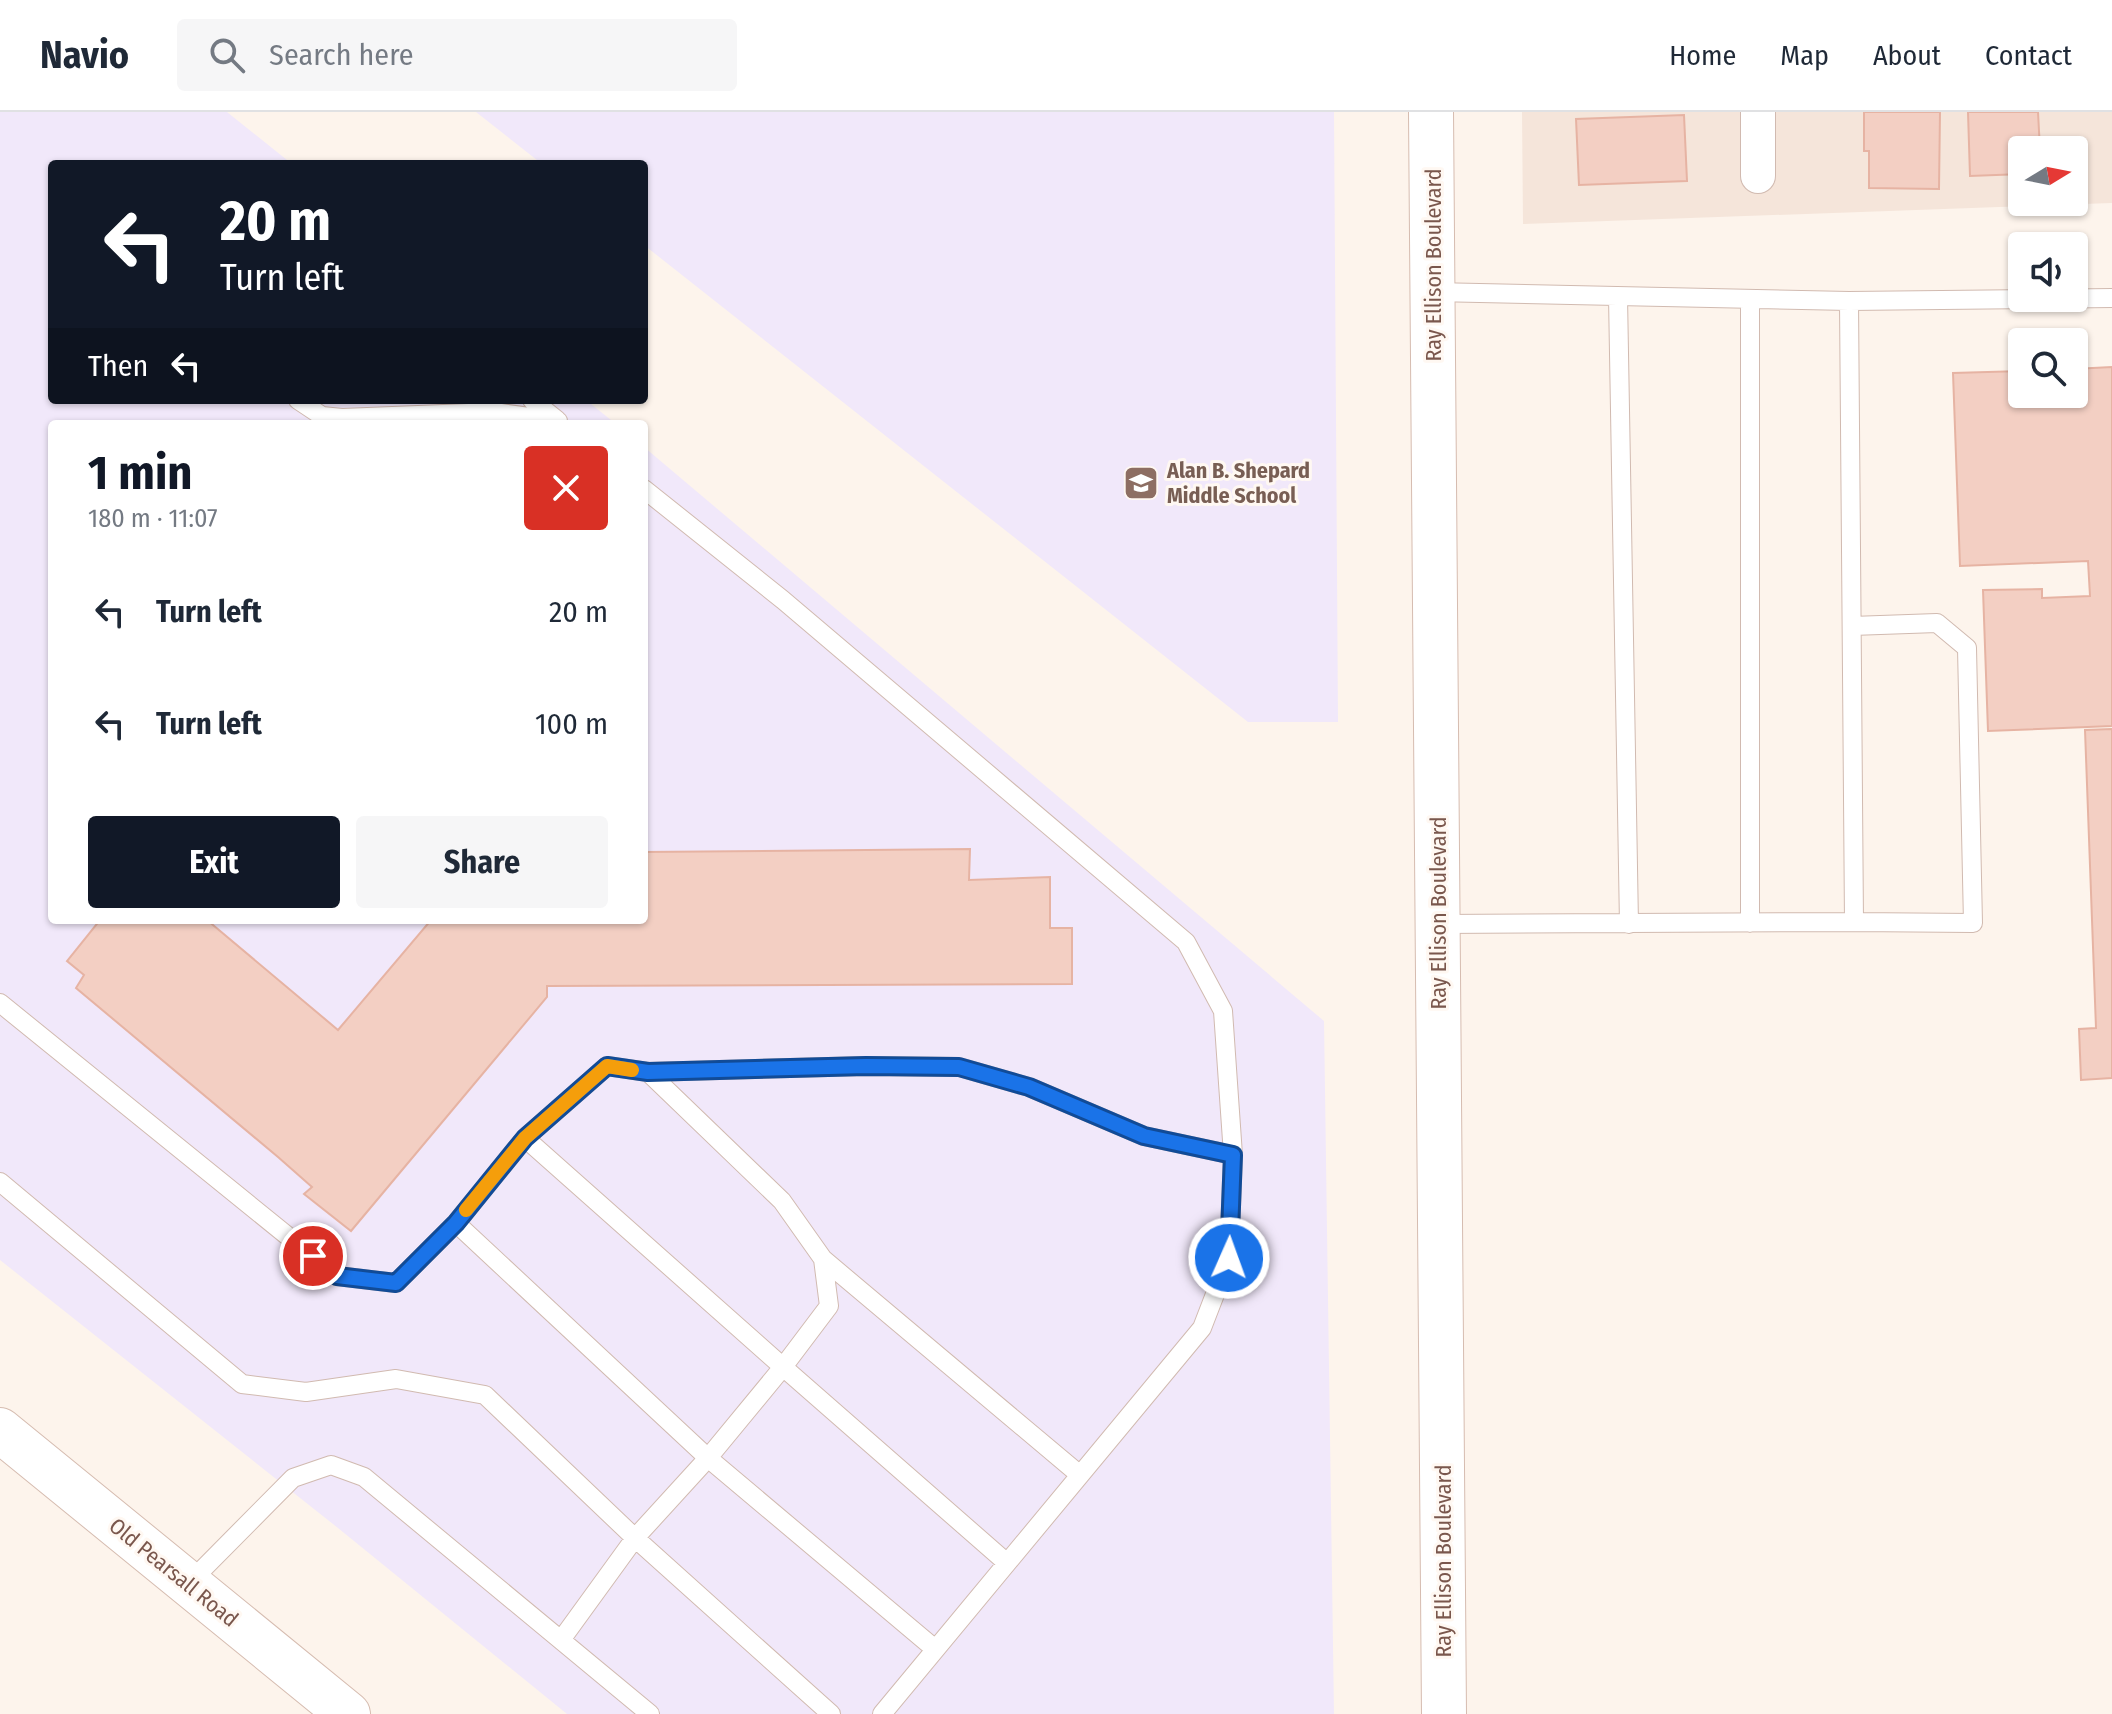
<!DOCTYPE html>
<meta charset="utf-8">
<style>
body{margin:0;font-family:"Fira Sans Condensed",sans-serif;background:#f6f6f7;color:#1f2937;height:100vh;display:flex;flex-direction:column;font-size:30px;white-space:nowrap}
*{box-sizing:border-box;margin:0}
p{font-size:26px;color:#747a83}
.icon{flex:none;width:44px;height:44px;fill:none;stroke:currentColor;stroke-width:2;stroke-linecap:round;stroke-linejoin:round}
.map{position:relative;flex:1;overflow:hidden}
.details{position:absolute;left:48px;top:308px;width:600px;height:504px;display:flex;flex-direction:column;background:#fff;border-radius:8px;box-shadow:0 2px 6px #0004}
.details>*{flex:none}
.hud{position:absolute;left:48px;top:48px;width:600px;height:244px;border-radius:8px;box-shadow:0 2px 6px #0004;background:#111827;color:#fff;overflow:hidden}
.needle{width:52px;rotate:80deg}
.fabs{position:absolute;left:2008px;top:24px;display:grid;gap:16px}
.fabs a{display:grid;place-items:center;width:80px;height:80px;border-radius:8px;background:#fff;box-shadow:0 2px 6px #0004;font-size:40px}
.pin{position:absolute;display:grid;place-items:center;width:68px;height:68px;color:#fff;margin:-34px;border:4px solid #fff;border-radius:50%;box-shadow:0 2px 8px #0007}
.me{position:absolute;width:88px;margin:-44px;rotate:2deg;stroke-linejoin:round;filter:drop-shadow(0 0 6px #0008)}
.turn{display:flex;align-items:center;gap:28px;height:168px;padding:0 40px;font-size:36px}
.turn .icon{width:104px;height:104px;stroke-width:2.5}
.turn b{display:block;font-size:56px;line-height:68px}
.then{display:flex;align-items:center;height:76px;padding:0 40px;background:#0003;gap:16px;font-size:30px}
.round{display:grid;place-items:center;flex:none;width:84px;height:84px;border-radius:8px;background:#f6f6f7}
.headline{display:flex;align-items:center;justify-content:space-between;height:136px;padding:0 40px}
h1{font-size:48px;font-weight:700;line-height:60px;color:#111827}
.cta{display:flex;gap:16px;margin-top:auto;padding:16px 40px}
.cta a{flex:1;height:92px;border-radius:8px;background:#111827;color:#fff;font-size:32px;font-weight:700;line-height:92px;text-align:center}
.cta a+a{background:#f6f6f7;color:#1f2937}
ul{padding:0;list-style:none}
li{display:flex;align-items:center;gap:24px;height:112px;padding:0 40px}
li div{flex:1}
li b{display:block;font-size:30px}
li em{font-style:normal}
header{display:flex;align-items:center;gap:48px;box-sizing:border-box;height:112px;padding:0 40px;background:#fff;border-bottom:2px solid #e0e1e3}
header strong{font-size:38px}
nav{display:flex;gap:44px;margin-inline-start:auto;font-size:28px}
.search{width:560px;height:72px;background:#f6f6f7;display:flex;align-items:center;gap:20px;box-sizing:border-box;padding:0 28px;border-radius:8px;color:#747a83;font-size:30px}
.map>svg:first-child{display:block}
.residential{fill:#f5e5da;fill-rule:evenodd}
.education{fill:#f1e8fa}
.building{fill:#f3cfc3;stroke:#e6b3a3;stroke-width:2}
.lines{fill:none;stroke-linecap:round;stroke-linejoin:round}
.service-casing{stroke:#d1bab0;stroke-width:20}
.minor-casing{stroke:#d1bab0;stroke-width:36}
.secondary-casing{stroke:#d6bcb0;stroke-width:46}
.service{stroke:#fff;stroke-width:18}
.minor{stroke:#fff;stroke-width:34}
.secondary{stroke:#fff;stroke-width:44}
.route-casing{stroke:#114b97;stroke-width:20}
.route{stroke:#1a73e8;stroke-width:14}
.slow{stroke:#f59e0b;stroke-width:14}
.labels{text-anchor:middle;stroke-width:6;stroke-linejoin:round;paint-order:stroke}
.street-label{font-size:22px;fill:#7a574d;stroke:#fff8f2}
.education-label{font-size:22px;font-weight:bold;fill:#785e54;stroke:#fff8f2;text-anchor:start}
</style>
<header>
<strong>Navio</strong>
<div class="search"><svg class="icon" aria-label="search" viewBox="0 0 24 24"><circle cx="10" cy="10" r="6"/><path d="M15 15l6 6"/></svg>Search here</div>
<nav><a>Home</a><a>Map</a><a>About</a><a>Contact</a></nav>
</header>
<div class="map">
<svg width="2112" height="1602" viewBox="0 0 2112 1602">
<rect width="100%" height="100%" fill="#fdf4ec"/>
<path class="residential" d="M 1522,0 L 2112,0 L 2112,91 L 1523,112 ZM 2022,38 L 2074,38 L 2074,90 L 2022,90 Z"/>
<path class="education" d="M 0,0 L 227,0 L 292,52 L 52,52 L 52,288 L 586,288 L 616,312 L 52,312 L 52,808 L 644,808 L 644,335 L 1324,909 L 1334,1602 L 567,1602 L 338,1416 L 0,1148 Z
M 476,0 L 1334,0 L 1338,610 L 1248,610 L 644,133 L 644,52 L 542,52 Z"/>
<path class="building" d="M 1864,0 L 1940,0 L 1939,77 L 1869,76 L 1869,39 L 1864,39 Z
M 1968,0 L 2038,0 L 2040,38 L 2022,38 L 2022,62 L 1970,64 Z
M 1684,3 L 1687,69 L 1579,73 L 1576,7 Z
M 2112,255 L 2112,614 L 1988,619 L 1983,478 L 2042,477 L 2042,486 L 2090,484 L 2088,449 L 1960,454 L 1953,261 L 2022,259 L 2022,282 L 2074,282 L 2074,257 Z
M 2112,617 L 2112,966 L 2081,968 L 2079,917 L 2096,916 L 2085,618 Z
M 970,737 L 969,768 L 1050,765 L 1050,816 L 1072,816 L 1072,872 L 547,874 L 547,885 L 351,1119 L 304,1082 L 312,1075 L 278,1045 L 76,876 L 84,863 L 67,849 L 100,808 L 207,808 L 338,918 L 431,808 L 644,808 L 644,740 Z"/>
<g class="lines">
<g class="service-casing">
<path id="service" d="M 1433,180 L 1849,189 L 1854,810 L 1438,812
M 1618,184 L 1629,812
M 1750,187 L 1750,811
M 1849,189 L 2112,186
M 298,288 L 322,304 L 342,306 L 494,300 L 558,309
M 532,288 L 557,308
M 644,377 L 783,488 L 1186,830 L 1223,899 L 1233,1043 L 1229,1146 L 1202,1216 L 882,1602
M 1852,514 L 1937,511 L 1967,536 L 1973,811 L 1854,810
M 0,891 L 337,1164 L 396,1171 L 456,1111 L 708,1346 L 635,1426 L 561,1528
M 648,960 L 866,954 L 959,955 L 1029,975 L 1144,1024 L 1233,1043
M 525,1026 L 607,954 L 648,960 L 782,1089 L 823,1147 L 829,1194 L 783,1255 L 1007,1451
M 0,1070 L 242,1272 L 306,1280 L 396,1267 L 485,1283 L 635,1426 L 831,1602
M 456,1111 L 525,1026 L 783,1255 L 708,1346 L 935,1537
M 823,1147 L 1080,1363
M 189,1471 L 293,1366 L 331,1353 L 364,1365 L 650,1602"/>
</g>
<g class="minor-casing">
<path id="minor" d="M 1758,0 L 1758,64"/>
</g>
<g class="secondary-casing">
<path id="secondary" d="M 1431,0 L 1444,1602
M 0,1318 L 348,1602"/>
</g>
<use href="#service" class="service"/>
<use href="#minor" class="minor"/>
<use href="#secondary" class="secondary"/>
</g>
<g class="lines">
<g class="route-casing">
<path id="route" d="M 313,1144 L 337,1164 L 396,1171 L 456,1111 L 525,1026 L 607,954 L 648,960 L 866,954 L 959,955 L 1029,975 L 1144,1024 L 1233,1043 L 1229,1146"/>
</g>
<use href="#route" class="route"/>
<path class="slow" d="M 466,1098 L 525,1026 L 607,954 L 632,958"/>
</g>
<defs>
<g id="school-square" transform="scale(1.8)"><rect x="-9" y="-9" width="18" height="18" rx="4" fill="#8d6e63" stroke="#fff8f2"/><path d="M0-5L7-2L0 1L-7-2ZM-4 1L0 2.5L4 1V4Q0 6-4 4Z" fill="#fff"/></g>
</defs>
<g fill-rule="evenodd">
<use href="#school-square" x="1141" y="371"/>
</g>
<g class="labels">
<g class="street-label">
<text transform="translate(1433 153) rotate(-90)" y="8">Ray Ellison Boulevard</text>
<text transform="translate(1438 801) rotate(-90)" y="8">Ray Ellison Boulevard</text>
<text transform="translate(1443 1449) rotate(-90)" y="8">Ray Ellison Boulevard</text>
<text transform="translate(174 1460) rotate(39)" y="8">Old Pearsall Road</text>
</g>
<g class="education-label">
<text x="1167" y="366">Alan B. Shepard<tspan x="1167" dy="25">Middle School</tspan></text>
</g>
</g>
</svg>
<div class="fabs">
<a><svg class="needle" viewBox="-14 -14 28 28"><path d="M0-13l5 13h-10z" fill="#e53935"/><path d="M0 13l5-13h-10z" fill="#747a83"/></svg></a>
<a><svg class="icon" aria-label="sound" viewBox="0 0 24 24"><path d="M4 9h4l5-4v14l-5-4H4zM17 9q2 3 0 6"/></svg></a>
<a><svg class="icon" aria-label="search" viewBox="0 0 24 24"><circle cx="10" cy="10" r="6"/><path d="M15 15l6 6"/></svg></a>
</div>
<div class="pin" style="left:313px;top:1144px;background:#d93025"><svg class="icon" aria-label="arrive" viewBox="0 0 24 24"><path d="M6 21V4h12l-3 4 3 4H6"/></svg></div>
<svg class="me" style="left:1229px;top:1146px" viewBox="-20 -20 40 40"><circle r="17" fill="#1a73e8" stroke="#fff" stroke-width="3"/><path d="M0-11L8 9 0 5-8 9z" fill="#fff"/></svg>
<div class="hud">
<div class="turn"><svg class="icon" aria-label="left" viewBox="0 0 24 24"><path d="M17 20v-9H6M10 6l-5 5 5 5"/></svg><div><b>20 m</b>Turn left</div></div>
<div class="then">Then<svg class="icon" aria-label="left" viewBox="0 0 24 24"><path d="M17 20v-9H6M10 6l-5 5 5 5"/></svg></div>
</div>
<section class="details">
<div class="headline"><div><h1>1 min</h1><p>180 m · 11:07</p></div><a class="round" style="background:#d93025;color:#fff"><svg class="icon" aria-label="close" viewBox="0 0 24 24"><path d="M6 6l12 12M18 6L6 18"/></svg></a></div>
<ul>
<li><svg class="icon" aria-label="left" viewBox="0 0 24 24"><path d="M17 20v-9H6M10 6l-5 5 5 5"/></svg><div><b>Turn left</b></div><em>20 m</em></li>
<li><svg class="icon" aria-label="left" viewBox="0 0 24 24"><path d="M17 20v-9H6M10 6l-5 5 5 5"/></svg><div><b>Turn left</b></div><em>100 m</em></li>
</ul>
<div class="cta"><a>Exit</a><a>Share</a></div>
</section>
</div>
